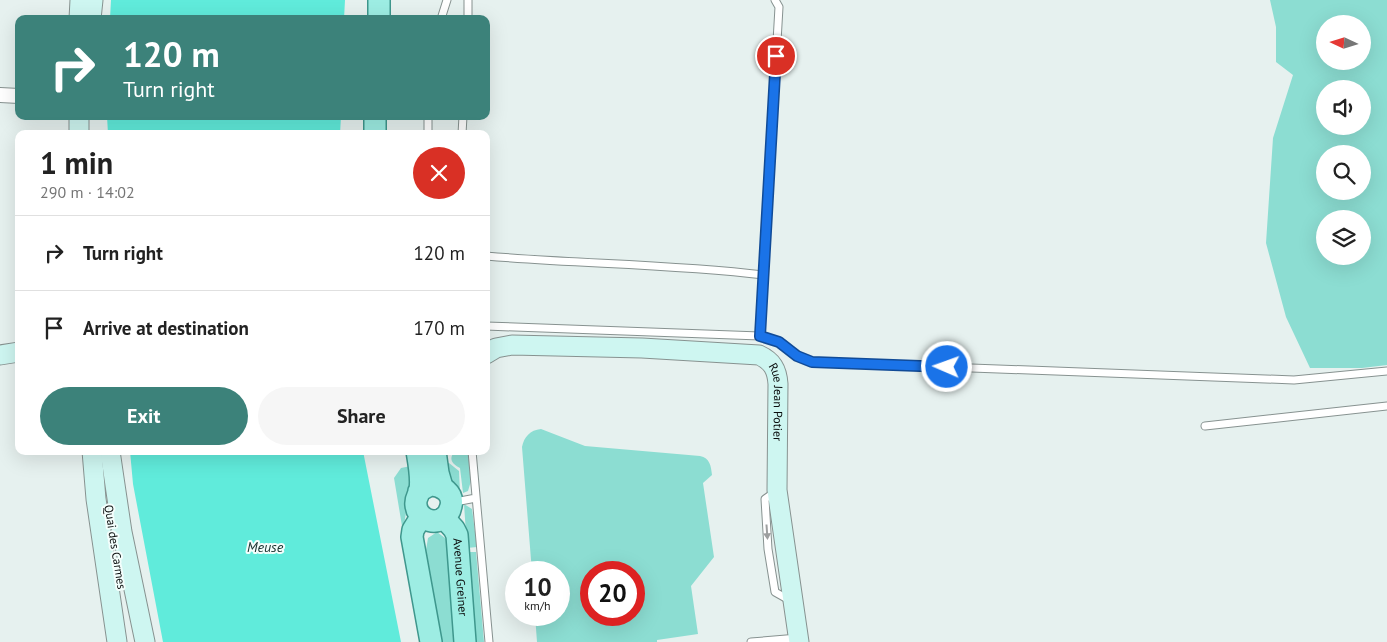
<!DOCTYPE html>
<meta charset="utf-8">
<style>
body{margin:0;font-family:"PT Sans",sans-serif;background:#f6f6f6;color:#222;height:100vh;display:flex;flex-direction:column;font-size:19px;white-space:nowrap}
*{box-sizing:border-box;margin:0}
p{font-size:16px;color:#767676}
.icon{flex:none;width:28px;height:28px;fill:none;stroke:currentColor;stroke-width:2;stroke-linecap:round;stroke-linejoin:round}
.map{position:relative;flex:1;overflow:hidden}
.side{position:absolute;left:15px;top:130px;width:475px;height:325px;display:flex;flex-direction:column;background:#fff;border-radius:10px;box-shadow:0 5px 20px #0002}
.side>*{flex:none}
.hud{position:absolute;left:15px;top:15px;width:475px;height:105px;border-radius:10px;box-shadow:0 5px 20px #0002;background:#3c827a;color:#fff;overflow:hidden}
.needle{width:32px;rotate:274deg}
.fabs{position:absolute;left:1316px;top:15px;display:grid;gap:10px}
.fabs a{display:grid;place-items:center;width:55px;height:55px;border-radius:50%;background:#fff;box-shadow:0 5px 20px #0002;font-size:25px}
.speed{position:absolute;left:505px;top:561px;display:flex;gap:10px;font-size:25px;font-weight:700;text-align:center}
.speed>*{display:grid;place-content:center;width:65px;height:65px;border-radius:50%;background:#fff;box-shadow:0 5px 20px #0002;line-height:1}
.speed small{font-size:12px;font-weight:400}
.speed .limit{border:8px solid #d22;background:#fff;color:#111}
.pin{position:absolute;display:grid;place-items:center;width:42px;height:42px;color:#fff;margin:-21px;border:2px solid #fff;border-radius:50%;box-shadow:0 1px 5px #0007}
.me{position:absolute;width:55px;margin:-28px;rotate:272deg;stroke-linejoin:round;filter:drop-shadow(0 0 4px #0008)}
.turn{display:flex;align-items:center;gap:18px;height:105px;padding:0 25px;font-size:22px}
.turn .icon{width:65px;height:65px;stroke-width:2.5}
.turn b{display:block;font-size:35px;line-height:42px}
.round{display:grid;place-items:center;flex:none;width:52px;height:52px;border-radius:26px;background:#f6f6f6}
.head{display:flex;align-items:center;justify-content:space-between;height:85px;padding:0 25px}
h1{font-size:30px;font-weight:700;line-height:38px}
.button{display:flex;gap:10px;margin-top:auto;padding:10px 25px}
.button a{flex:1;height:58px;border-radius:30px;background:#3c827a;color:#fff;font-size:20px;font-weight:700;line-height:58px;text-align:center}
.button a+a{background:#f6f6f6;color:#222}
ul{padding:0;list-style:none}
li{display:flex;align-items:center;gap:15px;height:75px;padding:0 25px;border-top:1px solid #e0e0e0}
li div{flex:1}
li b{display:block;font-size:19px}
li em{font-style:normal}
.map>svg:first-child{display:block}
.green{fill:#8cddd2;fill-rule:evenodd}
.water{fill:#60ebdb}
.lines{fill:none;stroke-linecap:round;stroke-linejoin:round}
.lane-casing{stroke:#879290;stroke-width:9}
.street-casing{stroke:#879290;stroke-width:16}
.secondary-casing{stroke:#879290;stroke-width:21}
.primary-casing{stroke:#3f978d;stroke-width:24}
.lane{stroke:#fff;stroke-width:7}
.street{stroke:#fff;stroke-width:14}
.secondary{stroke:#cef6f1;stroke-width:19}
.primary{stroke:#9dede3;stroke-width:21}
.oneway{fill:#9d9f9f}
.route-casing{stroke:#114b97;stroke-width:12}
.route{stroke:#1a73e8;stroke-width:9}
.labels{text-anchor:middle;stroke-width:4;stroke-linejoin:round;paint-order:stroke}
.street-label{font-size:12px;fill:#0b0e0e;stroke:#f3fefc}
.water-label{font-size:14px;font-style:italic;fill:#19312e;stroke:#f3fefc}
</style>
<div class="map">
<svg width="1387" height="642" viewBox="0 0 1387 642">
<rect width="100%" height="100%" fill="#e6f1ef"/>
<path class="green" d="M 1270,0 L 1387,0 L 1387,365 L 1362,368 L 1310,368 L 1286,317 L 1266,243 L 1273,138 L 1293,75 L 1276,62 L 1276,27 ZM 1325,24 L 1362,24 L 1362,61 L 1325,61 ZM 1325,89 L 1362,89 L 1362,126 L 1325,126 ZM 1325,154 L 1362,154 L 1362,191 L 1325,191 ZM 1325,219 L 1362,219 L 1362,256 L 1325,256 Z
M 541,429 L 585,446 L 700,456 C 710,458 711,466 712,475 L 703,483 L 714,557 L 691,586 L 698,634 L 657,640 L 657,642 L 537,642 L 535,615 L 559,615 L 559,572 L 532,572 L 522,447 C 524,437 530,430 541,429 ZM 591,572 L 634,572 L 634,615 L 591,615 Z
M 455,451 L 468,451 L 471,481 L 468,491 L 463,493 L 460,468 C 452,464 448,459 455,451 Z
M 446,463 L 449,463 L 459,471 L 460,492 L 452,482 Z
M 411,466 L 412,474 L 403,532 L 394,478 L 401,468 Z
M 464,504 L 472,509 L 477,547 L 467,548 Z
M 437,532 L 445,538 L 450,545 L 459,642 L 442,642 L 426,550 L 428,538 Z
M 467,552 L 476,552 L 484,642 L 476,642 Z"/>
<path class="water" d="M 111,0 L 345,0 L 344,19 L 110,19 Z
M 107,116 L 341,116 L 340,134 L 108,134 Z
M 130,451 L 363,451 L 401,642 L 163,642 L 133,484 Z"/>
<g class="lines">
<g class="lane-casing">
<path id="lane" d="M 441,19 L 447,0
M 468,19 L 468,0
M 428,134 L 428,116
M 462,134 L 463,116
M 486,256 C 579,264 671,264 764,275
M 486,326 L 760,336 L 779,7 L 775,0
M 760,336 L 779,342 L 797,356 L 812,362 L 1294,380 L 1387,371
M 1205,426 L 1387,406
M 472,451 L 489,642
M 775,492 L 765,499 L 768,549 L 775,592 L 791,601
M 455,502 L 476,498
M 751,642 L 798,638"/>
</g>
<g class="street-casing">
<path id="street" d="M 0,95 L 19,96"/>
</g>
<g class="secondary-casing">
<g id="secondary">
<path d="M 79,19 L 80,0"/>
<path d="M 91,19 L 93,0"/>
<path d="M 79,116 L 79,134"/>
<path id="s1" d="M 486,354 L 496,348 L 512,345 L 642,348 L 759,355 C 772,361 777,369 778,384 L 777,490 L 799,642"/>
<path d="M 0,355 L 19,352"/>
<path d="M 92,451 L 96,499 L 117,642"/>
<path d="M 110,451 L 122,532 L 145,642"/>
</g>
</g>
<g class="primary-casing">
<g id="primary">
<path d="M 379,0 L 379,19"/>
<path d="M 375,134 L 375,116"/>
<path d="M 417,451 C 419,463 422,478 420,490 C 418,496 415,499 416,505 C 417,517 431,525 442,519 C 447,516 450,512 451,506 C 454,493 442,485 430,485 L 419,491"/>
<path d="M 435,451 L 438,473 L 442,487"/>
<path d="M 421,517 L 413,530 L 412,537 L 431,642"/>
<path id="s2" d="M 444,518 L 454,529 L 457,535 L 465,642"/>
</g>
</g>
<use href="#lane" class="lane"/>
<use href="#street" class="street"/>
<use href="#secondary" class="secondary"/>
<use href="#primary" class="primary"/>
</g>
<defs><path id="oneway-solid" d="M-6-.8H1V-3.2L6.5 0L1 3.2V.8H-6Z" transform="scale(1.25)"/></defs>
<use class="oneway" href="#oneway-solid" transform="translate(767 532) rotate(86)"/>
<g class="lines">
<g class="route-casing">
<path id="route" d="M 776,56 L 760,336 L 779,342 L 797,356 L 812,362 L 947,367"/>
</g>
<use href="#route" class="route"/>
</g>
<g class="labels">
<g class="street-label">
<text dy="4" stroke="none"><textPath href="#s1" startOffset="330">Rue Jean Potier</textPath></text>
<text transform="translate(115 547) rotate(81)" y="4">Quai des Carmes</text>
<text dy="4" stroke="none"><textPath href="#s2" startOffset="64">Avenue Greiner</textPath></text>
</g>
<g class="water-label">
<text x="265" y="552">Meuse</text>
</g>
</g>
</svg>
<div class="fabs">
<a><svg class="needle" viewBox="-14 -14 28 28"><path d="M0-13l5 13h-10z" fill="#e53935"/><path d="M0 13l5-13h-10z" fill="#767676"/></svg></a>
<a><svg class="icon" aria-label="sound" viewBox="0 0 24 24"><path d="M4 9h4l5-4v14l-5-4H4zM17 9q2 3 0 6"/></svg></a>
<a><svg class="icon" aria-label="search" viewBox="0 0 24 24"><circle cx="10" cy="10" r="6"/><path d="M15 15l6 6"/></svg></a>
<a><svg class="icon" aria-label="layers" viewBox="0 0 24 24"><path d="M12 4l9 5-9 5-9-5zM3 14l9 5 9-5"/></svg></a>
</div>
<div class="speed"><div>10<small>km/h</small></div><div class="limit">20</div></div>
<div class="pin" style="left:776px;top:56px;background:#d93025"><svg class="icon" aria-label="arrive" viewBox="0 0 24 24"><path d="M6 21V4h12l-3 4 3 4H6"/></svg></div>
<svg class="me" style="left:947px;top:367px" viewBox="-20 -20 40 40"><circle r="17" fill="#1a73e8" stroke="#fff" stroke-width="3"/><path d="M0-11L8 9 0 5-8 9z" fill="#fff"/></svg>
<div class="hud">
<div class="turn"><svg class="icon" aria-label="right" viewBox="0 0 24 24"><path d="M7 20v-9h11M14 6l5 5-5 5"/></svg><div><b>120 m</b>Turn right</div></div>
</div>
<section class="side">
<div class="head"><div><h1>1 min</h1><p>290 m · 14:02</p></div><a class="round" style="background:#d93025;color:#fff"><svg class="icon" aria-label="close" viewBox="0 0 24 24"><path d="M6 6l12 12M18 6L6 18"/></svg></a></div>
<ul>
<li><svg class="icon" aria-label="right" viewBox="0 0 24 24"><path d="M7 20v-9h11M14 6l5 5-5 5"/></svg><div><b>Turn right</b></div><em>120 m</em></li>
<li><svg class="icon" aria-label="arrive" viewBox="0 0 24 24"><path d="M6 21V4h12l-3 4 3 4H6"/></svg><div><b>Arrive at destination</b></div><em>170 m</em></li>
</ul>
<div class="button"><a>Exit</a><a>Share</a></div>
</section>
</div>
